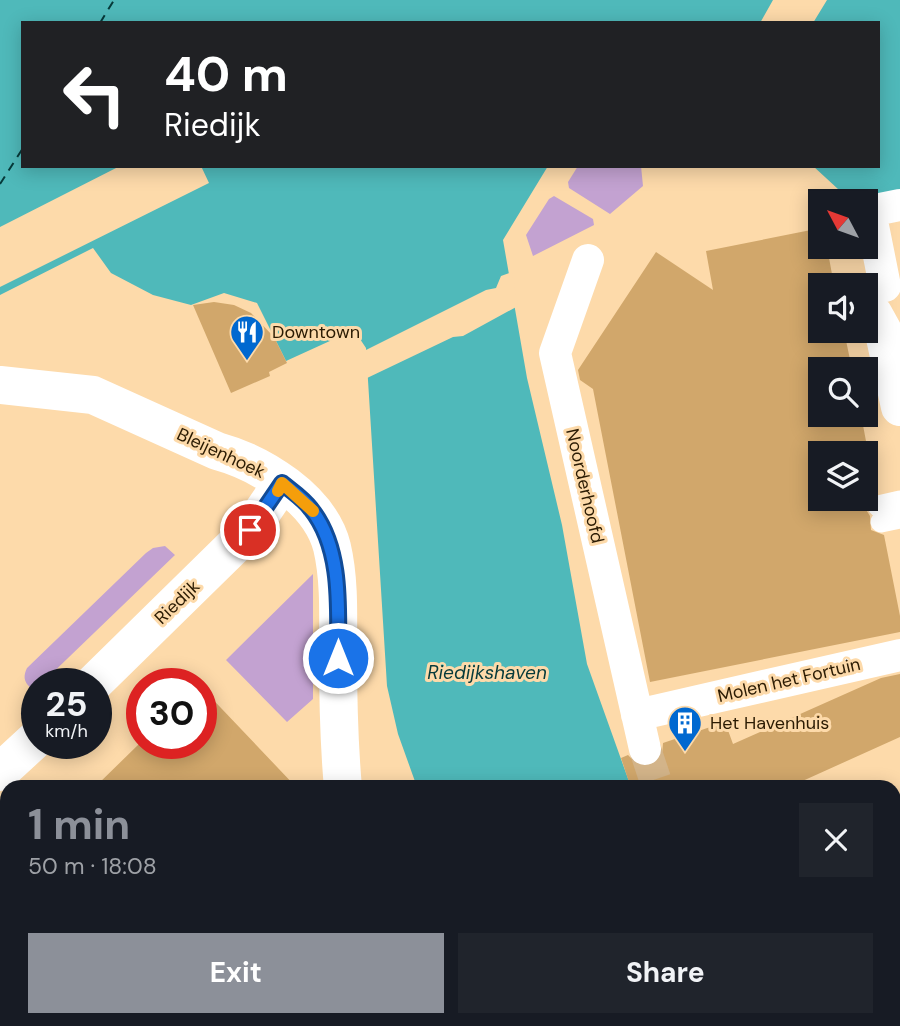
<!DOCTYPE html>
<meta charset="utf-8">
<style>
body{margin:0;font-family:"DM Sans",sans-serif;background:#20242c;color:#f1f3f6;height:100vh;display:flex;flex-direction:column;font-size:26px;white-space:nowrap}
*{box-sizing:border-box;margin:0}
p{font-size:23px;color:#9ea1a6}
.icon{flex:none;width:38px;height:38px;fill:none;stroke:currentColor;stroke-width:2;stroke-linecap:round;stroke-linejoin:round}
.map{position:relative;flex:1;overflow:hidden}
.details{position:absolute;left:0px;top:780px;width:901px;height:247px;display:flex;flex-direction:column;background:#171b24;border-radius:21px 21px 0 0;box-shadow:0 4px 18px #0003}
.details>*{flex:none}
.hud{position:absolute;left:21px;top:21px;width:859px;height:147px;border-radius:0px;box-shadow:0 4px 18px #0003;background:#202124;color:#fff;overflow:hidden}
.needle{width:46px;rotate:311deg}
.controls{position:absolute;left:808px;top:189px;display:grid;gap:14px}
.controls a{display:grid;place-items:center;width:70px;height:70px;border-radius:0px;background:#171b24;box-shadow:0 4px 18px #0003;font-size:35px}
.speed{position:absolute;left:21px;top:668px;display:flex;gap:14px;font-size:35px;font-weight:700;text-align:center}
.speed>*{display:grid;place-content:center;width:91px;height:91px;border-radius:50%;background:#171b24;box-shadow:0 4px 18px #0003;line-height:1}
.speed small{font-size:18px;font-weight:400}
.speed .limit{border:10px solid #d22;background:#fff;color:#111}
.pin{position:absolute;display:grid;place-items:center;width:60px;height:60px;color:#fff;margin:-30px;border:4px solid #fff;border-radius:50%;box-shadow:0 2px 7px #0007}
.me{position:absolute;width:77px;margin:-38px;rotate:0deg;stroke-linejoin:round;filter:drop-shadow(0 0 5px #0008)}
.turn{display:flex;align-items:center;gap:24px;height:147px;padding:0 28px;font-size:32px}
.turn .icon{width:91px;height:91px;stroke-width:2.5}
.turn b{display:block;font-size:49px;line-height:60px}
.round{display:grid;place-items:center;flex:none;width:74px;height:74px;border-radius:0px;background:#20242c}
.summary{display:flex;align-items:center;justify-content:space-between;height:119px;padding:0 28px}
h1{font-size:42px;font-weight:700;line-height:52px;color:#8c9099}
.action{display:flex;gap:14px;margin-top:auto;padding:14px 28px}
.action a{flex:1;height:80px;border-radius:0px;background:#8c9099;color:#fff;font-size:28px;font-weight:700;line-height:80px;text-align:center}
.action a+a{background:#20242c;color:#f1f3f6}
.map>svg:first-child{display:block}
.green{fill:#c3a2d1}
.water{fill:#4fb9ba}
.pier{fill:#fddaaa}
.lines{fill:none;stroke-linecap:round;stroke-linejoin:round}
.ferry{stroke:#063a3a;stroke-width:2;stroke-dasharray:9 7;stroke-linecap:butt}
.building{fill:#d1a76b;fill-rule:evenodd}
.pedestrian-tunnel{stroke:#d3b489;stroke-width:32;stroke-dasharray:32 16;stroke-linecap:butt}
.service{stroke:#fff;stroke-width:21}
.pedestrian{stroke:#fff;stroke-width:32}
.minor{stroke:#fff;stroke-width:38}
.route-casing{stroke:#114b97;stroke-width:18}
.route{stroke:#1a73e8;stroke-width:12}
.slow{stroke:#f59e0b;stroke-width:12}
.labels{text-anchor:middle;stroke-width:6;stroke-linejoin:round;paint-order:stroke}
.poi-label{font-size:18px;fill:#2b1b03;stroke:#fddaaa;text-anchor:start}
.street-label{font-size:18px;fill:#2b1b03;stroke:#fddaaa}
.water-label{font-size:19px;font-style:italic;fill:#063a3a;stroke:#fddaaa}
</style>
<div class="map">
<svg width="900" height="1026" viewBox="0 0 900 1026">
<rect width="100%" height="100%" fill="#fddaaa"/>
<path class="green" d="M 578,166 L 641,166 L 643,186 L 610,214 L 569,188 L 568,182 Z
M 554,196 L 593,219 L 594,225 L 533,256 L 526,235 L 549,199 Z
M 165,546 L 175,555 L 41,684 L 37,684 L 34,691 C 25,683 22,679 27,668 L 146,553 L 153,548 Z
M 313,574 L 313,699 L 287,722 L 226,660 Z"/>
<path class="water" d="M 0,0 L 900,0 L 900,200 L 851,201 L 813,166 L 878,166 L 878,23 L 23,23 L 23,166 L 548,166 L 503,240 L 527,378 L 562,525 L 587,664 L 631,787 L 417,787 L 398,734 L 387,686 L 366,348 L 358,336 L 343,335 L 286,361 L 257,303 L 224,293 L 191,305 L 153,295 L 111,273 L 93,248 L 0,295 Z
M 496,1020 L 721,1020 L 725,1026 L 498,1026 Z"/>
<path class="pier" d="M 773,0 L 827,0 L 813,23 L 760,23 Z
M 120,166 L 201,166 L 209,183 L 0,287 L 0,227 Z
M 512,272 L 518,306 L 463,336 L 453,337 L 365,379 L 362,352 L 486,290 L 496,288 L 501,276 Z"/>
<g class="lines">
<path class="ferry" d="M 100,23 L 114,0
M 0,184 L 23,148"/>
</g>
<path class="building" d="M 821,228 L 821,247 L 827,247 L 834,285 L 821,285 L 821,331 L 844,331 L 852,369 L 821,369 L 821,415 L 861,415 L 876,493 L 869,497 L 865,508 L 870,516 L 871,530 L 884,535 L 900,616 L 900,632 L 650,682 L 593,389 L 580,380 L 578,370 L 656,252 L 713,290 L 706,251 ZM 821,453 L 866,453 L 866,499 L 821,499 Z
M 214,302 L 234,305 L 251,313 L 274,337 L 287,363 L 269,372 L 270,376 L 231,393 L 193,305 Z
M 900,674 L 900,737 L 787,788 L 631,788 L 621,758 L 628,755 L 639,766 L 650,767 L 662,755 L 663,743 L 725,722 L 733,744 L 881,678 Z
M 201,687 L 297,788 L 94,788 L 139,744 L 201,744 Z"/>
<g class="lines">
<path class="pedestrian-tunnel" d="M 645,749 L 658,788"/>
<path class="service" d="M 878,506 L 900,501
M 881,522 L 900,518"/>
<path class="pedestrian" d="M 588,260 L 555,353 L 645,749
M 869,289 L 885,286 L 870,211 L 900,205
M 637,715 L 900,655
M 753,1020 L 759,1026"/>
<path class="minor" d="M 874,315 L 884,333 L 900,407
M 0,385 L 93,395 L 217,451 C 261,463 320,499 332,547 C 340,581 338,619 338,654 C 338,699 339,743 343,788
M 93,684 L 250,530 L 282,483
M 0,772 L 37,738
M 412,1020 L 414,1026
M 129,1026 L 147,1020"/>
</g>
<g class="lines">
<g class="route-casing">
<path id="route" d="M 250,530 L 282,483 C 292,491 304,499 311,509 C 343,549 338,610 338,658"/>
</g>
<use href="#route" class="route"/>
<path class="slow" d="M 278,491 L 282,483 L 313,511"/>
</g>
<defs>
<g id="restaurant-pin" transform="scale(1.75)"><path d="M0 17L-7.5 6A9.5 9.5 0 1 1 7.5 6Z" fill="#0068d0" stroke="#fddaaa"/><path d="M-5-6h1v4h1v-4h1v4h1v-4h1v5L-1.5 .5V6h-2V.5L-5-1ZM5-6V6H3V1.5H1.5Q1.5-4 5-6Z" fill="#fff"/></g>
<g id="building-pin" transform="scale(1.75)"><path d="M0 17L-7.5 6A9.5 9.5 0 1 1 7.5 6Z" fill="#0068d0" stroke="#fddaaa"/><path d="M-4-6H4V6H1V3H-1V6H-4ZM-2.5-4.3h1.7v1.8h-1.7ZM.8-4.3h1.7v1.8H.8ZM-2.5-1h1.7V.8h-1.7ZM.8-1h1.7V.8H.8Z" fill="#fff"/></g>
</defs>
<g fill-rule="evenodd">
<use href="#restaurant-pin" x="247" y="332"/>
<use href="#building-pin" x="685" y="723"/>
</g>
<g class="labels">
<g class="poi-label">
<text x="272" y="338">Downtown</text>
<text x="710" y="729">Het Havenhuis</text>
</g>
<g class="street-label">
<text transform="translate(221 453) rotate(25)" y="6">Bleijenhoek</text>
<text transform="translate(585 486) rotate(77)" y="6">Noorderhoofd</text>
<text transform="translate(177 602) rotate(-44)" y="6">Riedijk</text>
<text transform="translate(789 680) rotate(-13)" y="6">Molen het Fortuin</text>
</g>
<g class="water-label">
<text x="487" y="679">Riedijkshaven</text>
</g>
</g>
</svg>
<div class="controls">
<a><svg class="needle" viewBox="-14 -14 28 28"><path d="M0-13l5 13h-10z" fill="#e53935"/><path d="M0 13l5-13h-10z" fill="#9ea1a6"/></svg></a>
<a><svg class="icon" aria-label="sound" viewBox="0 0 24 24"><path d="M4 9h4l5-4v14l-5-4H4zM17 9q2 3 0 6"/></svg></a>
<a><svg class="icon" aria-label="search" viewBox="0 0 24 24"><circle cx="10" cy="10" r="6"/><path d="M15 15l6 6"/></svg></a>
<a><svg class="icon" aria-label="layers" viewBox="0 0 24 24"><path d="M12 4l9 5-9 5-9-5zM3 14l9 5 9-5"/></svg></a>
</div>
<div class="speed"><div>25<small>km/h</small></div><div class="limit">30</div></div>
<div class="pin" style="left:250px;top:530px;background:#d93025"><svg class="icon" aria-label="arrive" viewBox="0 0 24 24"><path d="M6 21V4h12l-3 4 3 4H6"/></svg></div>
<svg class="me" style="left:338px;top:658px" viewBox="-20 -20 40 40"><circle r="17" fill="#1a73e8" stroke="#fff" stroke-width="3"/><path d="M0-11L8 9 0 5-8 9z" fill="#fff"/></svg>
<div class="hud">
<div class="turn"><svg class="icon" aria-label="left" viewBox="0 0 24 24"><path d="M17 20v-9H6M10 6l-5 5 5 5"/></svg><div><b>40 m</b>Riedijk</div></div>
</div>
<section class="details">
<div class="summary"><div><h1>1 min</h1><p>50 m · 18:08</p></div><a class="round"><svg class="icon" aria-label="close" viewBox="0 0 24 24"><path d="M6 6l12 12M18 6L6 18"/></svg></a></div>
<div class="action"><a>Exit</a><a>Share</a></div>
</section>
</div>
